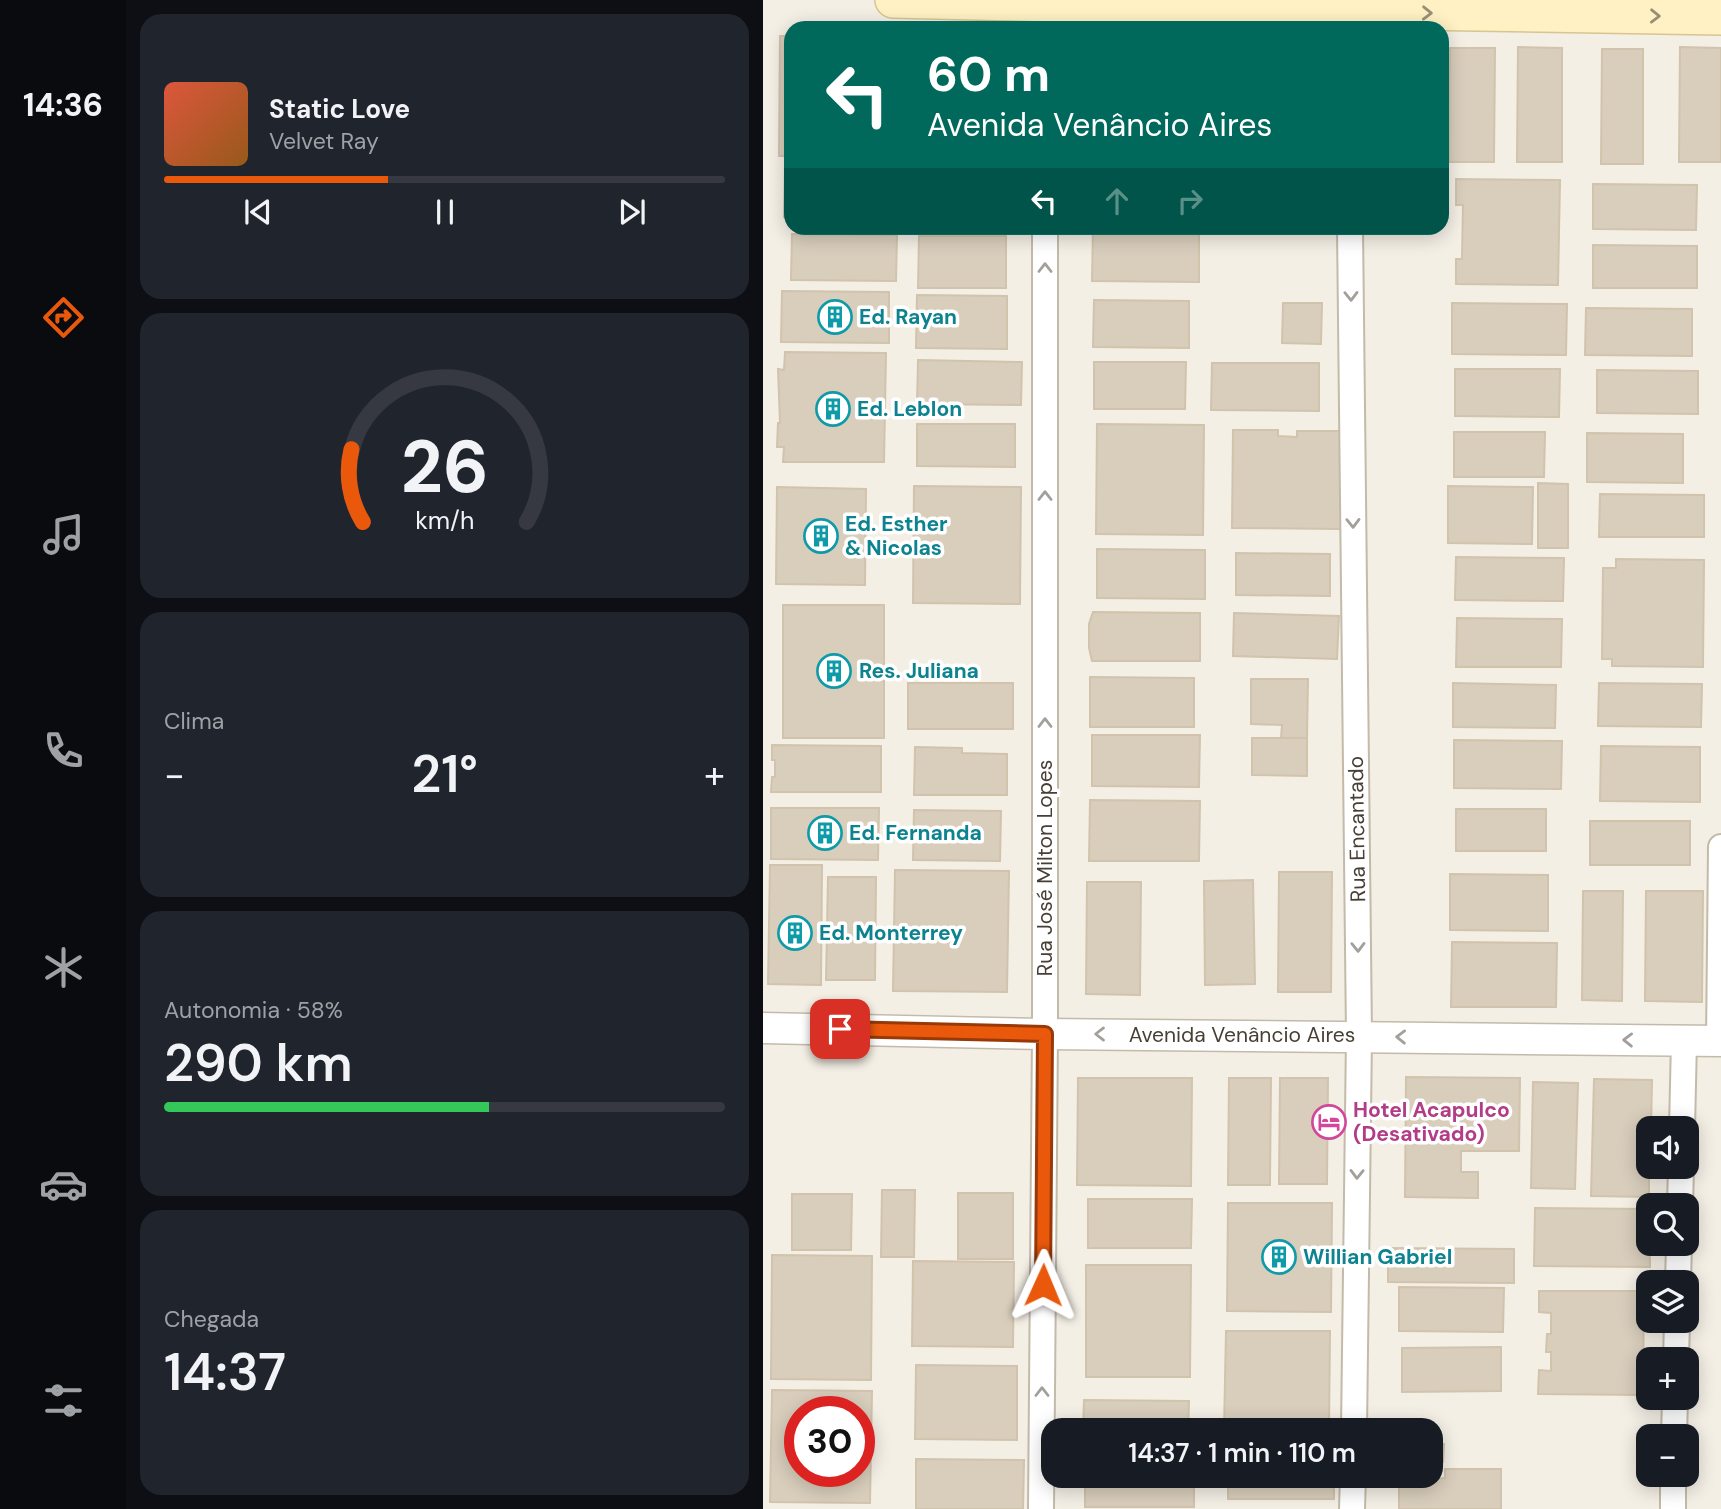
<!DOCTYPE html>
<html lang="pt">
<head>
<meta charset="utf-8">
<style>
	:root { --surface:#171b24; --page:#20242c; --text:#f1f3f6; --muted:#9ea1a6; --line:#363941; --accent:#ea580c }
	body { margin:0; font-family:"DM Sans",sans-serif; background:var(--page); color:var(--text); height:100vh; display:flex; flex-direction:column; font-size:26px; white-space:nowrap }
	* { box-sizing:border-box; margin:0 }
	p { font-size:23px; color:var(--muted) }
	.icon { flex:none; width:38px; height:38px; fill:none; stroke:currentColor; stroke-width:2; stroke-linecap:round; stroke-linejoin:round }
	.map { position:relative; flex:1; overflow:hidden }
	.details { display:flex; flex-direction:column; gap:14px; padding:14px; background:#0d0f14; width:637px }
	.details>* { flex:none }
	.guide { position:absolute; left:21px; top:21px; width:665px; height:214px; border-radius:21px; box-shadow:0 4px 18px #0003; background:#00695c; color:#fff; overflow:hidden }
	.controls { position:absolute; left:873px; top:1116px; display:grid; gap:14px }
	.controls a { display:grid; place-items:center; width:63px; height:63px; border-radius:14px; background:var(--surface); box-shadow:0 4px 18px #0003; font-size:35px }
	.speed { position:absolute; left:21px; top:1396px; display:flex; gap:14px; font-size:35px; font-weight:700; text-align:center }
	.speed>* { display:grid; place-content:center; width:91px; height:91px; border-radius:50%; background:var(--surface); box-shadow:0 4px 18px #0003; line-height:1 }
	.speed .limit { border:10px solid #d22; background:#fff; color:#111 }
	.pin { position:absolute; display:grid; place-items:center; width:60px; height:60px; color:#fff; margin:-30px; border-radius:14px; box-shadow:0 4px 10px #0006 }
	.me { position:absolute; width:77px; margin:-38px; rotate:1deg; stroke-linejoin:round; filter:drop-shadow(0 0 5px #0008) }
	.turn { display:flex; align-items:center; gap:24px; height:147px; padding:0 28px; font-size:32px }
	.turn .icon { width:91px; height:91px; stroke-width:2.5 }
	.turn b { display:block; font-size:49px; line-height:60px }
	.lanes { display:flex; align-items:center; height:66px; padding:0 28px; background:#0003; justify-content:center; gap:35px; direction:ltr }
	.lanes .off { opacity:.35 }
	.big { font-size:52px; font-weight:600; line-height:1.1 }
	.details .tile { flex:1; display:flex; flex-direction:column; justify-content:center; gap:10px; min-width:0; padding:0 24px; border-radius:21px; background:var(--page) }
	.details .dial { align-items:center; gap:0 }
	.dial svg { height:182px; overflow:visible; fill:none; stroke:var(--line); stroke-width:7; stroke-linecap:round; text-anchor:middle }
	.dial text { fill:var(--text); stroke:none }
	.song { display:flex; align-items:center; gap:21px }
	.cover { width:84px; height:84px; border-radius:10px; background:linear-gradient(135deg,hsl(10 70% 55%),hsl(30 70% 35%)) }
	.played { height:7px; border-radius:4px; background:linear-gradient(90deg,var(--accent) 40%,var(--line) 40%) }
	.keys { display:flex; justify-content:space-around; direction:ltr }
	.heat { display:flex; justify-content:space-between; align-items:center; font-size:38px; direction:ltr }
	.charge { height:10px; border-radius:5px; background:linear-gradient(90deg,#34c759 58%,var(--line) 0) }
	.trip { position:absolute; left:278px; top:1418px; width:402px; height:70px; border-radius:21px; background:var(--surface); box-shadow:0 4px 18px #0003; font-weight:600; line-height:70px; text-align:center }
	main { display:flex; flex:1; min-height:0 }
	.menu { display:flex; flex-direction:column; width:126px; justify-content:space-around; align-items:center; background:#090b0e; color:var(--muted) }
	.menu .icon { width:49px; height:49px }
	.menu .current { color:var(--accent) }
	.menu b { font-size:32px; color:var(--text) }
	.map>svg:first-child { display:block }
</style>
</head>
<body>
<main>
<nav class="menu">
<b>14:36</b>
<svg class="icon current" aria-label="directions" viewBox="0 0 24 24"><path d="M12 3l9 9-9 9-9-9zM9 14v-3h6M13 9l2 2-2 2"/></svg>
<svg class="icon" aria-label="music" viewBox="0 0 24 24"><path d="M9 18V5l10-2v13"/><circle cx="6" cy="18" r="3"/><circle cx="16" cy="16" r="3"/></svg>
<svg class="icon" aria-label="phone" viewBox="0 0 24 24"><path d="M5 4h4l2 5-3 2q2 4 5 5l2-3 5 2v4C11 20 4 13 5 4z"/></svg>
<svg class="icon" aria-label="climate" viewBox="0 0 24 24"><path d="M12 3v18M4 7l16 10M4 17L20 7"/></svg>
<svg class="icon" aria-label="car" viewBox="0 0 24 24"><path d="M5 17H2v-5l4-1 3-4h7l3 4 3 1v5h-3M9 17h6M6 11h13"/><circle cx="7" cy="17" r="2"/><circle cx="17" cy="17" r="2"/></svg>
<svg class="icon" aria-label="filters" viewBox="0 0 24 24"><path d="M4 7h16M4 17h16"/><circle cx="9" cy="7" r="2"/><circle cx="15" cy="17" r="2"/></svg>
</nav>
<section class="details">
<div class="tile">
<div class="song"><i class="cover"></i><div><b>Static Love</b><p>Velvet Ray</p></div></div>
<div class="played"></div>
<div class="keys"><svg class="icon" aria-label="previous" viewBox="0 0 24 24"><path d="M18 5L8 12l10 7zM5 5v14"/></svg><svg class="icon" aria-label="pause" viewBox="0 0 24 24"><path d="M8 5v14M16 5v14"/></svg><svg class="icon" aria-label="next" viewBox="0 0 24 24"><path d="M6 5l10 7-10 7zM19 5v14"/></svg></div>
</div>
<div class="tile dial"><svg viewBox="0 0 100 80">
<path d="M14 69A42 42 0 1 1 86 69"/>
<path d="M14 69A42 42 0 0 1 9 37" stroke="#ea580c"/>
<text x="50" y="56" font-size="32" font-weight="700">26</text>
<text x="50" y="72" font-size="11">km/h</text>
</svg></div>
<div class="tile"><p>Clima</p>
<div class="heat"><a>−</a><b class="big">21°</b><a>+</a></div>
</div>
<div class="tile"><p>Autonomia · 58%</p><b class="big">290 km</b><div class="charge"></div></div>
<div class="tile"><p>Chegada</p><b class="big">14:37</b></div>
</section>
<div class="map">
<svg width="958" height="1509" viewBox="0 0 958 1509">
	<rect width="100%" height="100%" fill="#f4efe5"/>
	<g fill="#d9cebc" stroke="#d1c3ac" stroke-width="2" fill-rule="evenodd">
		<path d="M17,36h11v120h-12z"/>
		<path d="M755,47l44,1v114h-45z"/>
		<path d="M917,47l41,1v114h-42z"/>
		<path d="M687,48h45l-1,114h-45z"/>
		<path d="M839,49h41v115h-42z"/>
		<path d="M22,167h6v50h-7z"/>
		<path d="M693,179l104,1 -2,105 -102,-1v-25h6l1,-54h-7z"/>
		<path d="M830,184l104,1 -1,45 -103,-1z"/>
		<path d="M330,229l106,1v52l-107,-1z"/>
		<path d="M29,234l105,1 -1,46 -105,-1z"/>
		<path d="M156,236h87v52h-88z"/>
		<path d="M830,245l104,1v42h-104z"/>
		<path d="M19,291l107,1v51l-108,-1z"/>
		<path d="M154,295l90,1v53l-91,-1z"/>
		<path d="M331,300l95,1v47l-96,-1z"/>
		<path d="M520,303h39l-1,41 -39,-1z"/>
		<path d="M689,303l115,1 -1,51 -114,-1z"/>
		<path d="M823,308l106,1v47l-107,-1z"/>
		<path d="M22,352l101,1 -2,109h-101l1,-15h-7l1,-24h2l-2,-54 6,1z"/>
		<path d="M155,360l104,2 -1,43 -104,-1z"/>
		<path d="M331,362h92l-1,47h-91z"/>
		<path d="M449,363h107v48l-108,-1z"/>
		<path d="M692,369h105l-1,48 -104,-1z"/>
		<path d="M834,370l101,1v43l-101,-1z"/>
		<path d="M154,424h98v43l-98,-1z"/>
		<path d="M334,424l107,1 -1,110 -107,-1z"/>
		<path d="M470,430h45v6l19,1v-6h45l-1,98 -109,-1z"/>
		<path d="M691,432h91l-1,45h-90z"/>
		<path d="M824,433l96,1v49l-96,-1z"/>
		<path d="M775,483l30,1v64h-30z"/>
		<path d="M151,486l107,1 -1,117 -107,-1z"/>
		<path d="M685,486l85,1 -1,57 -84,-1z"/>
		<path d="M14,487l89,2 -1,96 -89,-1z"/>
		<path d="M837,494l104,1v42h-105z"/>
		<path d="M334,549l108,1v49l-108,-1z"/>
		<path d="M473,553l94,1v42l-94,-1z"/>
		<path d="M693,557l108,1 -1,43 -108,-1z"/>
		<path d="M853,559l88,1 -1,107 -91,-1v-7h-10l1,-91h13z"/>
		<rect x="20" y="605" width="101" height="133"/>
		<path d="M330,612l107,1v48h-108l-3,-13v-24z"/>
		<path d="M471,613l105,3 -2,43 -104,-3z"/>
		<path d="M694,618l105,1 -1,48h-105z"/>
		<path d="M327,677l104,1v49h-104z"/>
		<path d="M488,679h57l-1,59h-26l1,-13 -31,-1z"/>
		<rect x="145" y="683" width="105" height="46"/>
		<path d="M690,683l103,2 -1,43 -102,-1z"/>
		<path d="M836,683l103,1 -1,43 -103,-1z"/>
		<path d="M329,735h108l-1,52 -107,-1z"/>
		<path d="M489,738h55v38l-55,-1z"/>
		<path d="M691,740l108,1 -1,48 -107,-1z"/>
		<path d="M9,745l109,1v46h-110l1,-15h3v-17h-3z"/>
		<path d="M838,746l99,1v55l-100,-1z"/>
		<path d="M152,747l47,1v5l45,1v41h-93z"/>
		<path d="M327,800l110,1 -1,60h-110z"/>
		<path d="M8,808h108l-1,52 -107,-1z"/>
		<rect x="693" y="809" width="90" height="42"/>
		<path d="M151,810l87,1 -1,50 -87,-1z"/>
		<rect x="827" y="821" width="100" height="44"/>
		<path d="M7,865h52l-1,120 -53,-1z"/>
		<path d="M132,870l114,1 -2,121 -114,-1z"/>
		<path d="M516,872h53l-1,120h-53z"/>
		<path d="M687,874l98,1v56l-98,-1z"/>
		<path d="M65,877h48l-1,103h-49z"/>
		<path d="M490,880l2,104 -50,1 -1,-104z"/>
		<path d="M324,882h54l-1,113 -54,-1z"/>
		<path d="M820,891h40l-1,110 -40,-1z"/>
		<path d="M883,891h57l-1,111 -57,-1z"/>
		<path d="M689,942l105,1 -1,64h-105z"/>
		<path d="M643,1077l114,1 -1,73h-58v21h17v26l-73,-1z"/>
		<path d="M315,1078h114l-1,108 -114,-1z"/>
		<path d="M466,1078h42l-1,107h-42z"/>
		<path d="M517,1078h48l-1,106h-48z"/>
		<path d="M831,1079l58,1 -1,49h-2v68l-58,-1z"/>
		<path d="M770,1082l45,1 -3,106 -44,-1z"/>
		<path d="M119,1190h33l-1,67h-33z"/>
		<rect x="195" y="1193" width="55" height="66"/>
		<path d="M29,1194h60l-1,56h-59z"/>
		<path d="M325,1199h104l-1,49h-103z"/>
		<path d="M465,1203h104l-1,109 -104,-1z"/>
		<path d="M772,1208l114,1 1,58 -116,-1z"/>
		<path d="M625,1248l126,1v34l-126,-1z"/>
		<path d="M9,1255l100,1 -1,124 -100,-1z"/>
		<path d="M150,1261l101,1 -1,85 -101,-1z"/>
		<path d="M323,1265h105l-1,112h-104z"/>
		<path d="M636,1287l105,1 -1,44 -104,-1z"/>
		<path d="M776,1291h105l-1,104 -105,-1 1,-24 12,1v-19h-5l1,-18h4v-21l-12,-1z"/>
		<path d="M463,1331h104l-1,99h-105z"/>
		<path d="M738,1347v44l-99,1v-44z"/>
		<path d="M153,1365l101,1v74l-102,-1z"/>
		<path d="M9,1390l100,1 -2,112 -100,-1zM37,1412h59v60h-59z"/>
		<path d="M321,1400l105,1 -1,29h-105z"/>
		<path d="M668,1444h13l-1,18h-12z"/>
		<path d="M153,1459l108,1 -1,49h-107z"/>
		<path d="M682,1469h56v40h-102v-30l46,-1z"/>
		<rect x="322" y="1475" width="109" height="32"/>
		<rect x="465" y="1475" width="106" height="24"/>
	</g>
	<g fill="none" stroke-linecap="round" stroke-linejoin="round">
		<g stroke="#c3baaa" stroke-width="28">
			<g id="minor">
				<path d="M587,228l9,808 -5,394"/>
				<path d="M956,1041l2,-194"/>
				<path d="M919,1129l2,-89"/>
				<path d="M917,1206l1,-39"/>
				<path d="M915,1283l1,-39"/>
				<path d="M913,1360l1,-39"/>
				<path d="M911,1437l1,-39"/>
				<path d="M278,1509l4,-475v-806"/>
				<path d="M589,1509l1,-34"/>
				<path d="M910,1509v-34"/>
			</g>
		</g>
		<g stroke="#c3baaa" stroke-width="33">
			<path id="tertiary" d="M0,1028l282,6 676,7"/>
		</g>
		<g stroke="#d7c591" stroke-width="38">
			<path id="secondary" d="M130,0l455,11 373,6"/>
		</g>
		<use href="#minor" stroke="#fff" stroke-width="24"/>
		<use href="#tertiary" stroke="#fff" stroke-width="30"/>
		<use href="#secondary" stroke="#fff1c3" stroke-width="35"/>
	</g>
	<defs><path id="oneway-chevron" d="M-2-3.5L2.5 0L-2 3.5" fill="none" stroke-width="1.6" stroke-linecap="round" stroke-linejoin="round" transform="scale(1.75)"/></defs>
	<g stroke="#9a8f74">
		<use href="#oneway-chevron" transform="translate(664 13) rotate(1)"/>
		<use href="#oneway-chevron" transform="translate(892 16) rotate(1)"/>
	</g>
	<g stroke="#a39f9a">
		<use href="#oneway-chevron" transform="translate(282 268) rotate(-90)"/>
		<use href="#oneway-chevron" transform="translate(588 296) rotate(89)"/>
		<use href="#oneway-chevron" transform="translate(282 496) rotate(-90)"/>
		<use href="#oneway-chevron" transform="translate(590 523) rotate(89)"/>
		<use href="#oneway-chevron" transform="translate(282 723) rotate(-90)"/>
		<use href="#oneway-chevron" transform="translate(595 947) rotate(89)"/>
		<use href="#oneway-chevron" transform="translate(337 1034) rotate(-180)"/>
		<use href="#oneway-chevron" transform="translate(638 1037) rotate(-179)"/>
		<use href="#oneway-chevron" transform="translate(865 1040) rotate(-179)"/>
		<use href="#oneway-chevron" transform="translate(594 1174) rotate(91)"/>
		<use href="#oneway-chevron" transform="translate(279 1392) rotate(-90)"/>
	</g>
	<g fill="none" stroke-linecap="round" stroke-linejoin="round">
		<g stroke="#983908" stroke-width="18">
			<path id="route" d="M77,1029l205,5 -2,251"/>
		</g>
		<use href="#route" stroke="#ea580c" stroke-width="12"/>
	</g>
	<defs>
		<g id="building-ring" transform="scale(1.75)"><circle r="9.5" fill="#fff" stroke="#0f9aa8" stroke-width="1.5"/><path d="M-4-6H4V6H1V3H-1V6H-4ZM-2.5-4.3h1.7v1.8h-1.7ZM.8-4.3h1.7v1.8H.8ZM-2.5-1h1.7V.8h-1.7ZM.8-1h1.7V.8H.8Z" fill="#0f9aa8"/></g>
		<g id="hotel-ring" transform="scale(1.75)"><circle r="9.5" fill="#fff" stroke="#d1479c" stroke-width="1.5"/><path d="M-6-4.5h1.5V1H6V5H4.5V3h-9V5H-6ZM-4 0a1.8 1.8 0 1 1 3.6 0ZM.5 0V-2.5h3Q6-2.5 6 0Z" fill="#d1479c"/></g>
	</defs>
	<g fill-rule="evenodd">
		<use href="#building-ring" x="72" y="317"/>
		<use href="#building-ring" x="70" y="409"/>
		<use href="#building-ring" x="58" y="536"/>
		<use href="#building-ring" x="71" y="671"/>
		<use href="#building-ring" x="62" y="833"/>
		<use href="#building-ring" x="32" y="933"/>
		<use href="#hotel-ring" x="566" y="1122"/>
		<use href="#building-ring" x="516" y="1257"/>
	</g>
	<g text-anchor="middle" dominant-baseline="central" stroke-width="7" stroke-linejoin="round" paint-order="stroke">
		<g font-size="21" font-weight="bold" fill="#0d838f" stroke="#fff" text-anchor="start">
			<text x="96" y="317">Ed. Rayan</text>
			<text x="94" y="409">Ed. Leblon</text>
			<text x="82" y="524">Ed. Esther<tspan x="82" dy="24">&amp; Nicolas</tspan></text>
			<text x="96" y="671">Res. Juliana</text>
			<text x="86" y="833">Ed. Fernanda</text>
			<text x="56" y="933">Ed. Monterrey</text>
			<text x="540" y="1257">Willian Gabriel</text>
		</g>
		<g font-size="21" fill="#473f34" stroke="#fff">
			<text transform="translate(594 829) rotate(-91)">Rua Encantado</text>
			<text transform="translate(282 868) rotate(-90)">Rua José Milton Lopes</text>
			<text x="479" y="1035">Avenida Venâncio Aires</text>
		</g>
		<g font-size="21" font-weight="bold" fill="#b23c85" stroke="#fff" text-anchor="start">
			<text x="590" y="1110">Hotel Acapulco<tspan x="590" dy="24">(Desativado)</tspan></text>
		</g>
	</g>
</svg>
<div class="controls">
<a><svg class="icon" aria-label="sound" viewBox="0 0 24 24"><path d="M4 9h4l5-4v14l-5-4H4zM17 9q2 3 0 6"/></svg></a>
<a><svg class="icon" aria-label="search" viewBox="0 0 24 24"><circle cx="10" cy="10" r="6"/><path d="M15 15l6 6"/></svg></a>
<a><svg class="icon" aria-label="layers" viewBox="0 0 24 24"><path d="M12 4l9 5-9 5-9-5zM3 14l9 5 9-5"/></svg></a>
<a>+</a>
<a>−</a>
</div>
<div class="speed"><div class="limit">30</div></div>
<div class="pin" style="left:77px;top:1029px;background:#d93025"><svg class="icon" aria-label="arrive" viewBox="0 0 24 24"><path d="M6 21V4h12l-3 4 3 4H6"/></svg></div>
<svg class="me" style="left:280px;top:1285px" viewBox="-20 -20 40 40"><path d="M0-17L14 15 0 8-14 15z" fill="#ea580c" stroke="#fff" stroke-width="4"/></svg>
<div class="trip">14:37 · 1 min · 110 m</div>
<div class="guide">
<div class="turn"><svg class="icon" aria-label="left" viewBox="0 0 24 24"><path d="M17 20v-9H6M10 6l-5 5 5 5"/></svg><div><b>60 m</b>Avenida Venâncio Aires</div></div>
<div class="lanes"><svg class="icon" aria-label="left" viewBox="0 0 24 24"><path d="M17 20v-9H6M10 6l-5 5 5 5"/></svg><svg class="icon off" aria-label="ahead" viewBox="0 0 24 24"><path d="M12 20V5M6 11l6-6 6 6"/></svg><svg class="icon off" aria-label="right" viewBox="0 0 24 24"><path d="M7 20v-9h11M14 6l5 5-5 5"/></svg></div>
</div>
</div>
</main>
</body>
</html>
